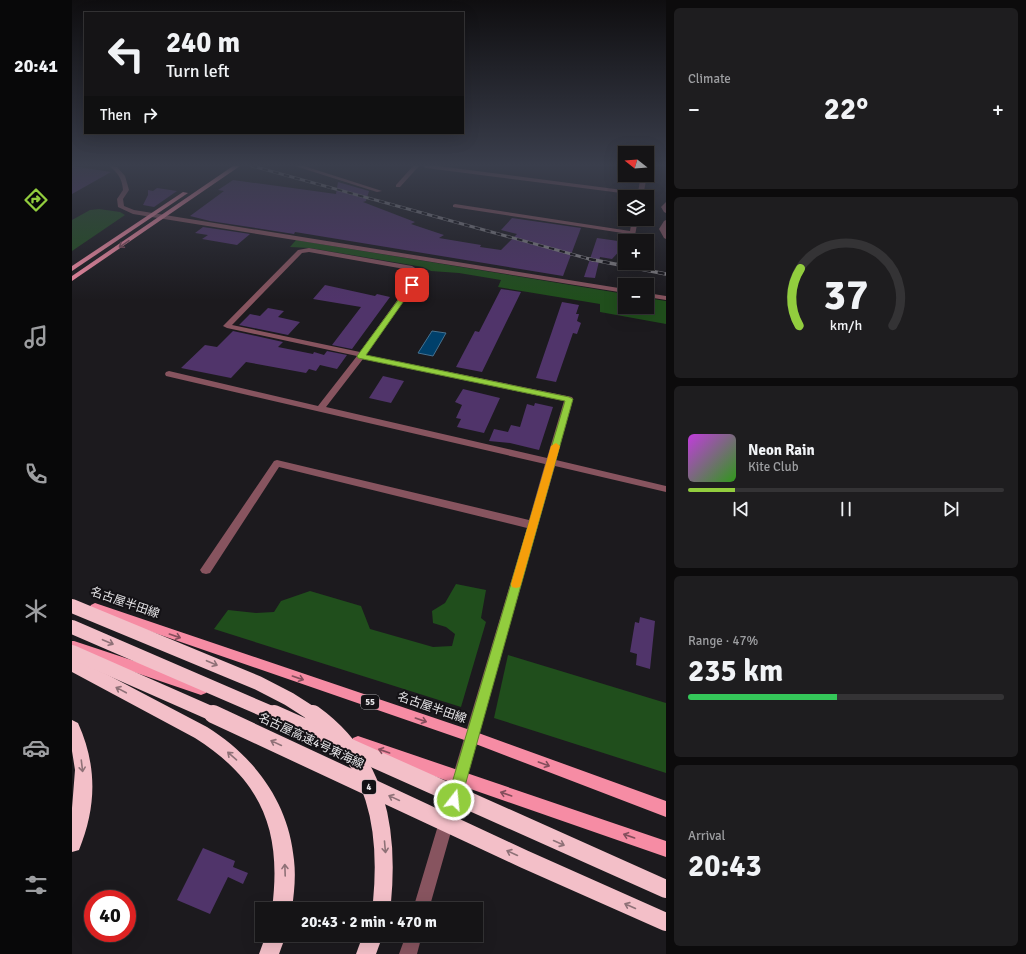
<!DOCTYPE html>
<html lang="en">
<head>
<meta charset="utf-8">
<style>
	:root { --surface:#151416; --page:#1e1d1f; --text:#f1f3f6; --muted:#9d9ea1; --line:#343335; --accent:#92cd3e }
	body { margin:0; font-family:Signika,"Noto Sans JP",sans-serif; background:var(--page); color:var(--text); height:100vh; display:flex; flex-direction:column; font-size:15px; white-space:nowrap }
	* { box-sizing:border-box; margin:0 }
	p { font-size:13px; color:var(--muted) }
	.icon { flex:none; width:22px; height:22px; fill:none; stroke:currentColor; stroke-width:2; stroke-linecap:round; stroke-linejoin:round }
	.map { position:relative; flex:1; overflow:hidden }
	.details { display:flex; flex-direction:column; gap:8px; padding:8px; background:#0c0b0c; width:360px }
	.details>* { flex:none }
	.guide { position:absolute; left:12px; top:12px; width:380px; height:122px; border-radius:0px; box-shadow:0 4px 16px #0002,0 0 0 1px var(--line); background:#151416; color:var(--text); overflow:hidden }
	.needle { width:26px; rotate:287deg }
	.buttons { position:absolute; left:546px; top:146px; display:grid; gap:8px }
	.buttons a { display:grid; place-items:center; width:36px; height:36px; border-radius:0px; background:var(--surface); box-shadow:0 4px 16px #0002,0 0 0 1px var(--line); font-size:20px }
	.speed { position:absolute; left:12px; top:890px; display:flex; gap:8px; font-size:20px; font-weight:700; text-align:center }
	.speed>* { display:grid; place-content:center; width:52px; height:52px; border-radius:50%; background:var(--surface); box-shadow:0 4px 16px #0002,0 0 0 1px var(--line); line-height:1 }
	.speed .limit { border:6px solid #d22; background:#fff; color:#111 }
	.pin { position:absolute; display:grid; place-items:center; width:34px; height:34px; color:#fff; margin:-17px; border-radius:8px; box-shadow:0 2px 6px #0006 }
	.me { position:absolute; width:44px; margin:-22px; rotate:16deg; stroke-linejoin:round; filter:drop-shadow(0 0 3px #0008) }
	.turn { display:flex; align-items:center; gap:14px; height:84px; padding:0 16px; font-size:18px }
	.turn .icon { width:52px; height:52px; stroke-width:2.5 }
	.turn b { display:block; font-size:28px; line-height:34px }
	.then { display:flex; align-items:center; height:38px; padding:0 16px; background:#0003; gap:8px; font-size:15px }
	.big { font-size:30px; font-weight:700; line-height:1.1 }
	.details .card { flex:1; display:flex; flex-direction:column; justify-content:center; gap:6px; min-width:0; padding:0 14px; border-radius:6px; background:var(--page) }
	.details .dial { align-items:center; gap:0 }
	.dial svg { height:104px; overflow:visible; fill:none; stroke:var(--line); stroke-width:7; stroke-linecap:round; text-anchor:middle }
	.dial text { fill:var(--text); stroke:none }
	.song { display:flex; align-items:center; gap:12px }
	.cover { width:48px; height:48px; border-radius:6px; background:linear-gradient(135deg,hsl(290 70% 55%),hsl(110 70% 35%)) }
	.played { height:4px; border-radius:2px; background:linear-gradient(90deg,var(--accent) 15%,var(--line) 15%) }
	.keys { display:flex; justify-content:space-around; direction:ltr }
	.heat { display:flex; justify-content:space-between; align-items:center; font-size:22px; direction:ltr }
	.charge { height:6px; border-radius:3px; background:linear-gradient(90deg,#34c759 47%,var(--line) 0) }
	.trip { position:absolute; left:183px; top:902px; width:228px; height:40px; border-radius:0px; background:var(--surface); box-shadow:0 4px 16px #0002,0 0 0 1px var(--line); font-weight:700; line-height:40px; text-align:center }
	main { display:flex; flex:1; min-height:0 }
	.tab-bar { display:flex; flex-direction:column; width:72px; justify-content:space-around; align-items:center; background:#080809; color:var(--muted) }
	.tab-bar .icon { width:28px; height:28px }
	.tab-bar .selected { color:var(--accent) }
	.tab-bar b { font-size:18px; color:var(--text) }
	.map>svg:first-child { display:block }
</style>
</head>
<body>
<main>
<nav class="tab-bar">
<b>20:41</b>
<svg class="icon selected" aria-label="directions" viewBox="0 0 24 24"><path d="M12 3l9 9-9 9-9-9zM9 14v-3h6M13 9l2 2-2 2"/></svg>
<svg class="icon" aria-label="music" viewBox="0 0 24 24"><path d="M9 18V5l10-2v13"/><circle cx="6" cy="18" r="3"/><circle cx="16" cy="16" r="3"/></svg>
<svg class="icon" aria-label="phone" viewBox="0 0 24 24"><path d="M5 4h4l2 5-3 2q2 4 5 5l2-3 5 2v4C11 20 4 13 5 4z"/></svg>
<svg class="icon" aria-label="climate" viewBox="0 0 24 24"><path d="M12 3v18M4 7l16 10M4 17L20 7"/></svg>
<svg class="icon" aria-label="car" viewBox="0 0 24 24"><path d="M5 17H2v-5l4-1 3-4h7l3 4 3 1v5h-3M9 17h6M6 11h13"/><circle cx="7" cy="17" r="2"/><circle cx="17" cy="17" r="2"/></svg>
<svg class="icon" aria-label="filters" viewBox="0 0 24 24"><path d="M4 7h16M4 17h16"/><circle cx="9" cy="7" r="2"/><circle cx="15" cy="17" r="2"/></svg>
</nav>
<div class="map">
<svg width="594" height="954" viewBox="0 0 594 954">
	<rect width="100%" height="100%" fill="#1c1a1e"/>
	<g fill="#204e1c">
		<path d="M27,209l21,3 5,3 -53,36v-31l18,-10z"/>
		<path d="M224,240l329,54v13h22v-9l19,3v23l-66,-12v-8l-102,-17 3,-7 -42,-7 -28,-2 -8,-4 -113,-19 -20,-1z"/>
		<path d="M384,584l30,6 -5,28 5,4 -25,85 -247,-78 14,-19 28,3 18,-1 7,-11 29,-10 51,15 9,23 63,18 19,-1 3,-12 -9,-7 -13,-4 -1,-12 13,-8z"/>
		<path d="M436,655l158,48v70l-172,-55z"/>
	</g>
	<path fill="#00406b" stroke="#457190" d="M360,331l14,2 -13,23 -15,-3z"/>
	<g fill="#50346a">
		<path d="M0,166l39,6 -39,22z"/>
		<path d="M161,180l103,14 2,-12 31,9 -3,10 -3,1 52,20 -4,2 33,11 -5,3 42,7 -1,2 21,3 16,-16 -16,-4 11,-12 69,10 -18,48 -268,-44 -1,2 -84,-13 -20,-5 34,-25 -6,-1z"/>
		<path d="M85,188l20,3 -23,16 -11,-2 5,-10v-5l5,1z"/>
		<path d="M131,227l47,7 -13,11 -35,-6 6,-4 -13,-2z"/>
		<path d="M525,238l28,4v3l-13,14 -12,-2 -5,21 -11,-1z"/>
		<path d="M253,285l50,11 2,-2 13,3 -38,52 -20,-4 29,-38 -48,-8z"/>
		<path d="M429,289l20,3 -39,80 -26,-5 19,-36 4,1z"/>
		<path d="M490,302l17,3 -3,9h3l-2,7 4,2 -4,11 -4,-1 -17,49 -20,-4z"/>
		<path d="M196,308l16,3 -6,6 22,5 -12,13 -49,-10 11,-11 10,2z"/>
		<path d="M161,331l50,11 -5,5 35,7 1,-2 10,3 3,-4 20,4 -10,14 -17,-4 -4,6 -7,-2 -3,4 -60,-11 -15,16 -50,-10 24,-23 12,2z"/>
		<path d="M311,376l21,5 -13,22 -22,-5z"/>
		<path d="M391,389l37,9 -16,35 -27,-6 4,-8 -5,-1 6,-13 -7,-3z"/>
		<path d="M463,403l18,4 -14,43 -29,-7 -21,-2 5,-12 14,3 3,-7 9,2 7,-23 7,2z"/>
		<path d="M568,617l15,4 -5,48 -14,-4 1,-11 -7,-2 5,-30 4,1z"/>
		<path d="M131,848l32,13 -2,6 15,6 -5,11 -15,-7 -18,37 -33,-14z"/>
	</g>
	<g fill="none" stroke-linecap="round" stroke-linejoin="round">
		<g fill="#87545f" fill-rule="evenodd">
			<path d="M37,166l8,1 8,9 4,14 -6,9 1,7 10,4 491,79v4l-492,-79 -15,-7 -1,-8 6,-9c-1,-12 -5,-17 -14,-24z"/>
			<path d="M223,166h9l78,25 -5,1z"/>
			<path d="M341,166h6l-19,21h-4v-2z"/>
			<path d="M351,166h15l200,26 3,-17h6l-4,22h-6v-2l-211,-27z"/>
			<path d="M594,202v11l-2,-1 -3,-5z"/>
			<path d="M383,204l175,27 2,-12h6l-4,22h-6l1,-7 -176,-27v-2z"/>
			<path d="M594,220v19l-2,-1 -5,-9 5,-8z"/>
			<path d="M237,248l103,18 11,7 -57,82 206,42 1,2 -17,61 110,26v6l-111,-26 -126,443h-16l114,-381 -248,-61 -69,106 -4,1 -4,-1 -2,-3 74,-109 3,-1 252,60 16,-56 -379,-88 -1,-2 1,-2 3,-1 149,35 39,-50 -130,-28 -4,-2 75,-76zM237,252l101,18 6,4 -56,78 -128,-27 70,-72zM291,359l201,42 -17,57 -221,-51z"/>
			<path d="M575,293l19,3v4l-19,-3z"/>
			<path d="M334,935h16l-5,19h-18z"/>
		</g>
		<g fill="#f68ca4" fill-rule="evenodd">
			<path d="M161,166h7l-168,115v-5z"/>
			<path d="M111,192l5,1 -116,78v-5z"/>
			<path d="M23,603l378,128 193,70v16l-193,-74 -382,-132 -2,-3 2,-3z"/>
			<path d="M0,641h2l127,42 5,2 2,4 -2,4 -5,2 -129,-44z"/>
			<path d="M286,736l308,105v16l-313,-109 -2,-5 2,-5z"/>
		</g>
		<g fill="#f3bfc8" fill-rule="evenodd">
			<path d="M0,658l36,17 99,52c48,30 82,76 87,133 2,17 0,33 -2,49h-20c10,-77 -9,-128 -77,-171l-123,-66z"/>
			<path d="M0,720l6,3c19,42 19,83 1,127l-7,2v-44l3,-38 -3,-19z"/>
			<path d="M194,935h20l-7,19h-20z"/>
			<path d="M291,935h20l-7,19h-20z"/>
		</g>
		<g stroke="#817f83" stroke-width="3">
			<path id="rail-far1" d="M180,166l341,94"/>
		</g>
		<g stroke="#817f83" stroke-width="3.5">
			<path id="rail" d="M517,259l77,15"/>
		</g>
		<use href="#rail-far1" stroke="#131115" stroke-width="2" stroke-dasharray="5.5" stroke-linecap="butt"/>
		<use href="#rail" stroke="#131115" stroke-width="2.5" stroke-dasharray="7" stroke-linecap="butt"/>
		<g stroke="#f3bfc8" stroke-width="14">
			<path d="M0,606l186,77 31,16 25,16"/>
			<path d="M0,627l204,88"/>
			<path d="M0,652l143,63"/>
		</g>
		<g stroke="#f3bfc8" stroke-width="18">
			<path d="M141,714l311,145 142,63"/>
			<path d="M202,714l392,175"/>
			<path d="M241,714c64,46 76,115 69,188"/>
		</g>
	</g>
	<defs><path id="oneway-shaft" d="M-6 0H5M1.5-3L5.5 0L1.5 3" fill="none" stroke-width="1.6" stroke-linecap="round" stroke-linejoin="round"/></defs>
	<g stroke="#844e5c">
		<use href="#oneway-shaft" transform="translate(52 244) rotate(146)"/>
		<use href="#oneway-shaft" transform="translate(103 636) rotate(19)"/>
		<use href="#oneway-shaft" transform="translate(226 678) rotate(19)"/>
		<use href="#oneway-shaft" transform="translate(349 720) rotate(19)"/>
		<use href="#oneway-shaft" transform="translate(312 751) rotate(-161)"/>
		<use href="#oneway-shaft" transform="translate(472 764) rotate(20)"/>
		<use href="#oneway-shaft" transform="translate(434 794) rotate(-161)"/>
		<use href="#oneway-shaft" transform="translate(557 836) rotate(-161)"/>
	</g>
	<g stroke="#8e7177">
		<use href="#oneway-shaft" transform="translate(36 642) rotate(23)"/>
		<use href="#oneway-shaft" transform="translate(140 663) rotate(23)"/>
		<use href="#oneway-shaft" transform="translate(49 690) rotate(-152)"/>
		<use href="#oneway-shaft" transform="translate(204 743) rotate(-155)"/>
		<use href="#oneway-shaft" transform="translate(160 756) rotate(-139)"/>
		<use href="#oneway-shaft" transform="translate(10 766) rotate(83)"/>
		<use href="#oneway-shaft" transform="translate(322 798) rotate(-155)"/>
		<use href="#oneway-shaft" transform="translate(487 843) rotate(24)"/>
		<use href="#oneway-shaft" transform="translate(313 847) rotate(85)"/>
		<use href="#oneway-shaft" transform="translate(440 853) rotate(-155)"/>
		<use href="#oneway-shaft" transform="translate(213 870) rotate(-92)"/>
		<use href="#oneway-shaft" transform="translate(558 906) rotate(-156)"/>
	</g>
	<linearGradient id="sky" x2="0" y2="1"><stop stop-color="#0f0e10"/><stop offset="0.55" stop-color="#3a3e4c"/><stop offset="1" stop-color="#3a3e4c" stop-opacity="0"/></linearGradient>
	<rect width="594" height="300" fill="url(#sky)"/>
	<path fill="#92cd3e" stroke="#5f8528" d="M338,284l5,1 -49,70 203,42 4,2 -112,401 -2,5 -5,2 -5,-2 -2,-5 118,-399 -207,-43 -1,-2z"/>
	<path fill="#f59e0b" d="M484,443l4,3 -39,138 -1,3 -4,1 -4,-1 -1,-3 40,-138z"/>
	<g text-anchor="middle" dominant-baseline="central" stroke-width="4" stroke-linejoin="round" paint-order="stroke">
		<g fill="#131115" stroke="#a6a5a8" stroke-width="1">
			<rect x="289" y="695" width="18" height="14" rx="3"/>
			<rect x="290" y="780" width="14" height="14" rx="3"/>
		</g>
		<g font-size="9" font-weight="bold" fill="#e5e4e7">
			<text x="298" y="702">55</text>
			<text x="297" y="787">4</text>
		</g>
		<g font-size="12" fill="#e5e4e7" stroke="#131115">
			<text transform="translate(53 603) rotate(19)">名古屋半田線</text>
			<text transform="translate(360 708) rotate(19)">名古屋半田線</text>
			<text transform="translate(239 741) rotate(25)">名古屋高速4号東海線</text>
		</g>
	</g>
</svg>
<div class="buttons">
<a><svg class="needle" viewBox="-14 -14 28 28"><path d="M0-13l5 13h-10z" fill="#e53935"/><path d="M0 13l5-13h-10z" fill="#9d9ea1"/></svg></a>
<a><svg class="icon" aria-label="layers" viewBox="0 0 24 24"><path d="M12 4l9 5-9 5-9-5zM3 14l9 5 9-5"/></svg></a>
<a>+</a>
<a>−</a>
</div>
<div class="speed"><div class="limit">40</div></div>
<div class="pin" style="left:340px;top:285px;background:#d93025"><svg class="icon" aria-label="arrive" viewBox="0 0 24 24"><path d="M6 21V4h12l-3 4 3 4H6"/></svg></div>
<svg class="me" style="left:382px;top:800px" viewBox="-20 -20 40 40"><circle r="17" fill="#92cd3e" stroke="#fff" stroke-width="3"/><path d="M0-11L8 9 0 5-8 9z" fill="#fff"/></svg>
<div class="trip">20:43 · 2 min · 470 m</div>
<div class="guide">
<div class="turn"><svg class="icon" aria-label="left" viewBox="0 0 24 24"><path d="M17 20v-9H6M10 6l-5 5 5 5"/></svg><div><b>240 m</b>Turn left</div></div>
<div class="then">Then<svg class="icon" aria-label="right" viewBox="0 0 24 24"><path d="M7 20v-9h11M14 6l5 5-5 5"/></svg></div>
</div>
</div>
<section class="details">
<div class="card"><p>Climate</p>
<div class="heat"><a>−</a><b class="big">22°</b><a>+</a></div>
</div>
<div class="card dial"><svg viewBox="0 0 100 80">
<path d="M14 69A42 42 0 1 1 86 69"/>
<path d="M14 69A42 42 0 0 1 15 25" stroke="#92cd3e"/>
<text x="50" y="56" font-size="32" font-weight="700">37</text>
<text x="50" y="72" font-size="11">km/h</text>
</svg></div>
<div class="card">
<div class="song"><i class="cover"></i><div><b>Neon Rain</b><p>Kite Club</p></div></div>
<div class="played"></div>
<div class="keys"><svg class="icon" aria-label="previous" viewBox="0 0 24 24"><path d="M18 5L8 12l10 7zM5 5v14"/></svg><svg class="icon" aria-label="pause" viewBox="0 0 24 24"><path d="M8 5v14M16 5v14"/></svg><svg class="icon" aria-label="next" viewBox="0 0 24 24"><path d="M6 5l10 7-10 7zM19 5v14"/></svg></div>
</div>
<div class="card"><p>Range · 47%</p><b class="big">235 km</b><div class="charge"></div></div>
<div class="card"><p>Arrival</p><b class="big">20:43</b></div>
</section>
</main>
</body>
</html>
